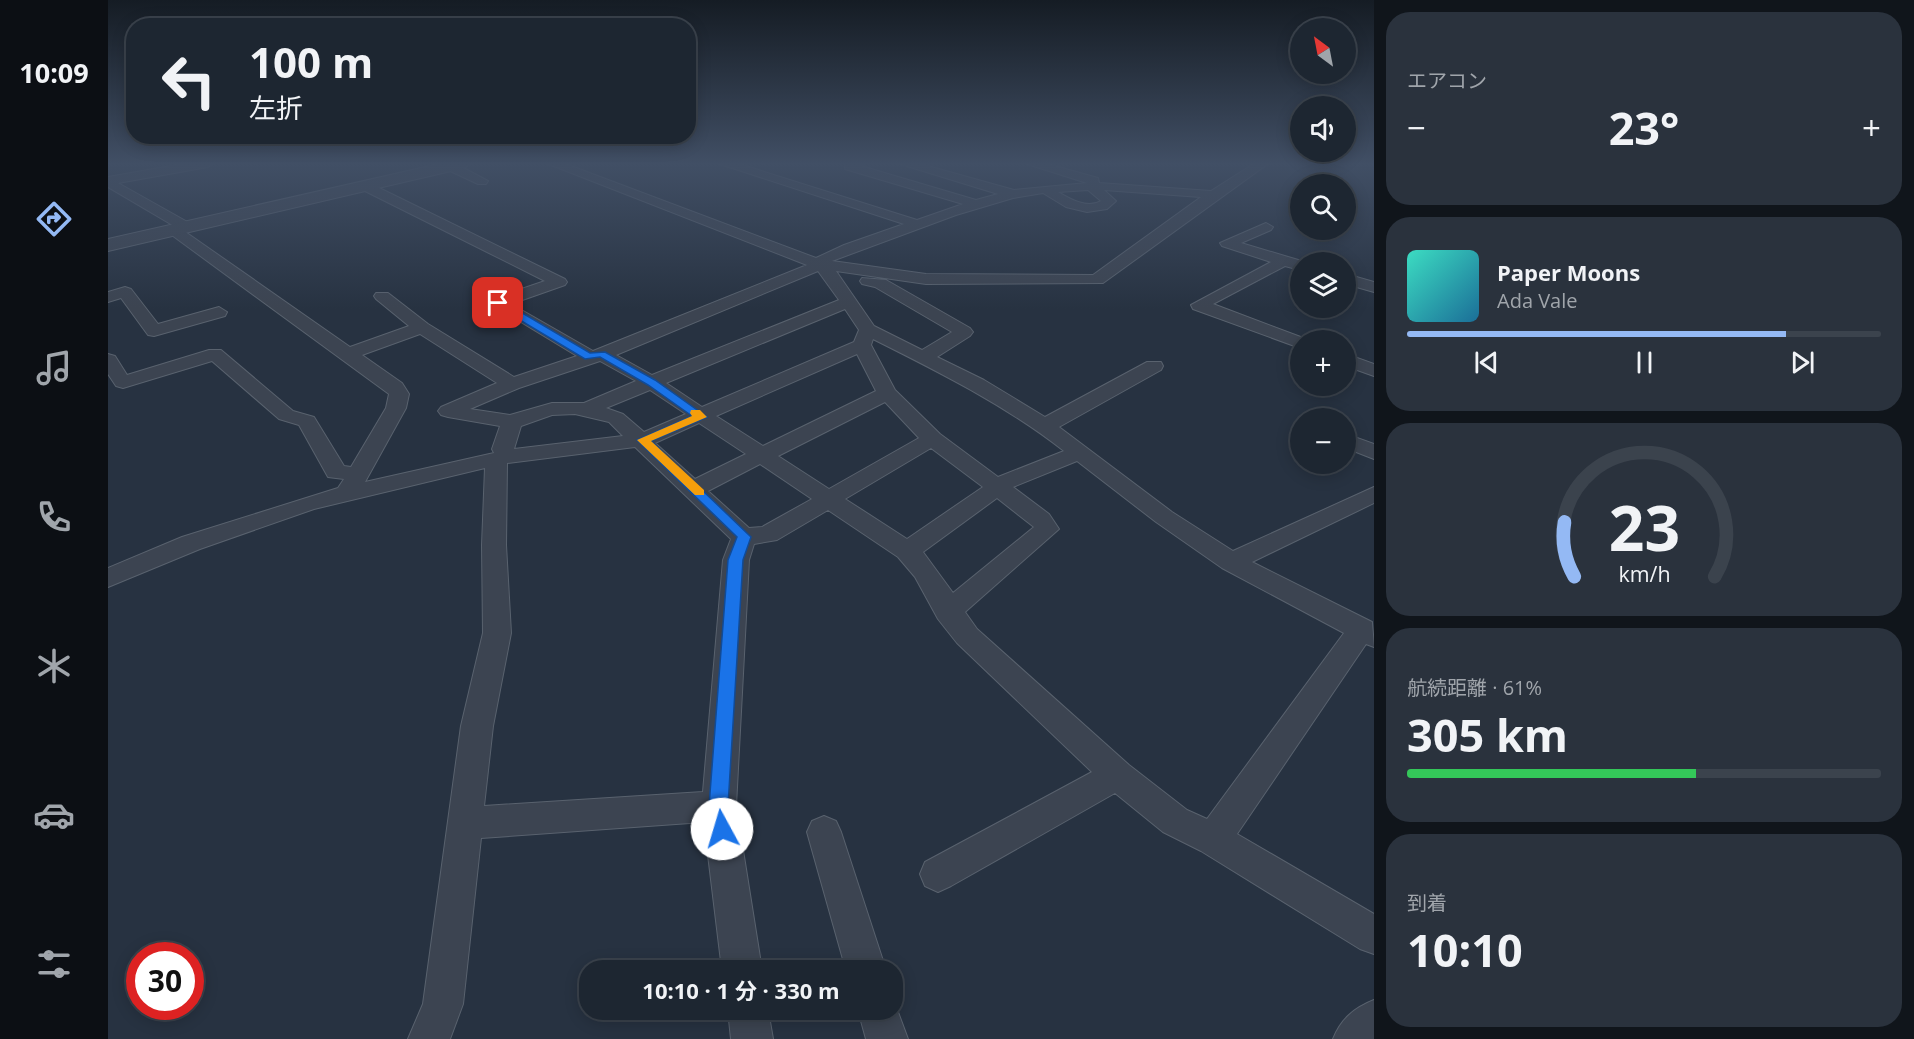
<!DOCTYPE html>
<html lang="ja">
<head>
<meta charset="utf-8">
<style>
	:root { --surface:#1d2631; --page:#2a323d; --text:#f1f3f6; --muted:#a0a5ab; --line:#3b434d; --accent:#94b9f4 }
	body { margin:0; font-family:"Open Sans","Noto Sans JP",sans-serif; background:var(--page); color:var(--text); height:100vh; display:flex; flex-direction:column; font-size:22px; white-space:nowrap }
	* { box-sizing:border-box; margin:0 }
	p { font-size:20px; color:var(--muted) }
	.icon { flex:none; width:33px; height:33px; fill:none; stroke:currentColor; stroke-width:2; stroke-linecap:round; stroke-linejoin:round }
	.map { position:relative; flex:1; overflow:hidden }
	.panel { display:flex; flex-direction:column; gap:12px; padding:12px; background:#10151b; width:540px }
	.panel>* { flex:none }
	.hud { position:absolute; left:18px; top:18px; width:570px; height:126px; border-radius:24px; box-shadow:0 3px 15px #0003,0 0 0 2px var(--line); background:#1d2631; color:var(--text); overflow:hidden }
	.needle { width:39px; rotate:328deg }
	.buttons { position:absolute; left:1182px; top:18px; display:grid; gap:12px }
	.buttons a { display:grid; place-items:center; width:66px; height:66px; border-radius:50%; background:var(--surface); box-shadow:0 3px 15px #0003,0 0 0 2px var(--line); font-size:30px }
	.speed { position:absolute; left:18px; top:942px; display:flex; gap:12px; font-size:30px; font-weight:700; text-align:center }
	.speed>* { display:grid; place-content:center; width:78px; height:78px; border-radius:50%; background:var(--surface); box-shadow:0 3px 15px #0003,0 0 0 2px var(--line); line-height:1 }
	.speed .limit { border:9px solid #d22; background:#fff; color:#111 }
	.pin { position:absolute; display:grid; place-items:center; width:51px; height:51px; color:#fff; margin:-26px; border-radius:12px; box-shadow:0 3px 9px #0006 }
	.me { position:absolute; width:66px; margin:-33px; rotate:354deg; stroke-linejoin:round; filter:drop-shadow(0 0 4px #0008) }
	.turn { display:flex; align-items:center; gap:21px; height:126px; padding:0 24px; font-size:27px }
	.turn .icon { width:78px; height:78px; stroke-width:2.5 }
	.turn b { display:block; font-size:42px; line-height:51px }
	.big { font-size:45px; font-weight:700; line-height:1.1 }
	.panel .card { flex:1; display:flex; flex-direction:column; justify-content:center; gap:9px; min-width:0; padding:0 21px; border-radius:24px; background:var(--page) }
	.panel .dial { align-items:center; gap:0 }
	.dial svg { height:156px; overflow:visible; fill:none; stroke:var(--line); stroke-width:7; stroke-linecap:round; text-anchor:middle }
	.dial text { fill:var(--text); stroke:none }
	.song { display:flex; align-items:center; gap:18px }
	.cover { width:72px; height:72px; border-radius:9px; background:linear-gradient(135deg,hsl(170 70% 55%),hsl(200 70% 35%)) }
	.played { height:6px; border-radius:3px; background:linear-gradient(90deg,var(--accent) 80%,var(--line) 80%) }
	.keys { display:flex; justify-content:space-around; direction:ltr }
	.heat { display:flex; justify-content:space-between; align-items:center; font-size:33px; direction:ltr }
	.charge { height:9px; border-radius:4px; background:linear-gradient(90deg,#34c759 61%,var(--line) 0) }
	.trip { position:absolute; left:471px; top:960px; width:324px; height:60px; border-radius:24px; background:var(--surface); box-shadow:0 3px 15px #0003,0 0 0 2px var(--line); font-weight:700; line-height:60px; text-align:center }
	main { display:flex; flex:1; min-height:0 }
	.tabs { display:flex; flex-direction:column; width:108px; justify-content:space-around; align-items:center; background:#0c0f14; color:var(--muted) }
	.tabs .icon { width:42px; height:42px }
	.tabs .active { color:var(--accent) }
	.tabs b { font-size:27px; color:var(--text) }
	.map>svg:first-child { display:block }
</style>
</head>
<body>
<main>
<nav class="tabs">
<b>10:09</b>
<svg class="icon active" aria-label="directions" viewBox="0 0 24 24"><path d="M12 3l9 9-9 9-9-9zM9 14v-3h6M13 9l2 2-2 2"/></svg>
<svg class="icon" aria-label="music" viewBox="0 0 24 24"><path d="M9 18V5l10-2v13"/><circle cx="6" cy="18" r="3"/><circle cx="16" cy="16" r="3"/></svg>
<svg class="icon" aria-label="phone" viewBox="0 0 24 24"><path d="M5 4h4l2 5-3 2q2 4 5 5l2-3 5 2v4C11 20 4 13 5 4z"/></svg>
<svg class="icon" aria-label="climate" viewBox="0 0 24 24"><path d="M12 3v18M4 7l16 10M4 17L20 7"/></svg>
<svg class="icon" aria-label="car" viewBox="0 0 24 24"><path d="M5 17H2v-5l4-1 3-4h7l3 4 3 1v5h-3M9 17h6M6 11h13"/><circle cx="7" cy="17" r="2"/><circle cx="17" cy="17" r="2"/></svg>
<svg class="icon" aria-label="filters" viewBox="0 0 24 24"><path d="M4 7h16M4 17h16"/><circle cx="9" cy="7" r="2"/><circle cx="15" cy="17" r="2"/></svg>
</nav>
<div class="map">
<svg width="1266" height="1039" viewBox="0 0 1266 1039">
	<rect width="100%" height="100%" fill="#273241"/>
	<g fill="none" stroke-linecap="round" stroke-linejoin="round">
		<g stroke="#59626e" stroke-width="2">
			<g id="minor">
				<path d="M80,163h26l-6,4 -90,16 73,41v6l-7,1 166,116 59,-21 -33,-27 -2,-3 2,-3h12l40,31 86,53 63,-21 -87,-53 2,-4 53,-18 -184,-92v-6h8l196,96 2,3 -2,3 -54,19 82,47 214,-86 -261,-102h17l253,95 28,-13 60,-21 -187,-61h19l181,57 46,-16 -118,-35v-6h18l-2,3 115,34 22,-6 -101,-31h20l97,27 73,-7 -63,-20h20l54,15 1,5 112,8 44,-28h14l-166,120 -177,1 -90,-13 38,55 48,24 30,-18 -77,-45 -13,-3 -2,-3 2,-3 24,2 84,48 3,4 -3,4 -33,21 47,23 61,37 102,-55h14l2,4 -2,4 -102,57 113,85 61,39 141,-64v16l-122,59 120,60 2,25 -8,-3 -129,190 137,80v40l-14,-5 -159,-98 -38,-19 -48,-39 -164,93 -13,6 -13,-6 -5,-12 5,-12 167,-90 -135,-129 -19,-24 -23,-42 -17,-20 -70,-47 -51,30 -23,4 -5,16 -13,246 26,164h-40l-18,-148 -223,16 -18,166 -13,35h-42l15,-35 38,-278 22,-93 -1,-88 3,-77 -171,41 -114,40 -92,38v-19l74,-31 156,-49 6,-9 -16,-2 -29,-52 -20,-6 -67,-58 -89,27 -7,-2 -8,-12v-20l7,2 12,19 82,-25h12l72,61 21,6 30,49 7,1 35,-59 3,-14 -220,-161 -2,-3 7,-4 -66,-39v-10zM980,190l13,11c-14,8 -31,-2 -43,-9zM996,190l97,7 -108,78 -167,-1 -94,-13 124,-46 57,-17 30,-5 23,14 21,5 20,-3 9,-8zM710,271l21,29 -187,75 -36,-20zM737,309l14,21 -5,12 -152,65 -36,-24zM312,334l77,49 -56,24 -3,4 3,4 7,2 52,9 -8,23 2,4 -129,29 41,-74 3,-14 -7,-11 -40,-28zM765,339c66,33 132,66 191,112l-66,26 -58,-43 -45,-44 -24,-45zM749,354l19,37 -113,55 -47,-30zM492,361l36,20 -52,22h-32l-42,12 -40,-6 49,-21zM542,390l36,24 -42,18 -21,-18 -17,-6zM777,402l34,36 -90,51 -51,-33zM467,414l34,8 14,14 -109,13 7,-23 31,-11zM591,423l47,31 -51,25 -40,-36zM527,447l96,92 -8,21 -20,232 -219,14 9,-80 18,-93 -5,-88 1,-82zM823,448l52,39 -76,52 -62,-40zM969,461l79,61 66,46 122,65 -137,186 -20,-9 -58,-45 -152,-136 -12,-17 94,-83 -10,-15 -36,-27zM652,464l52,35 -50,28 -13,1 -41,-37zM889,498l37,29 -81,66 -30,-41z"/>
				<path d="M339,163h7l34,18 -2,3h-8l-32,-15 -2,-3z"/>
				<path d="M1158,223l7,4 -2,3 -30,13 64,19h-5v8l-15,-4 -72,38 93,35 -6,1v8l-107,-39 -2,-4 80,-43 -49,-16 -2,-3z"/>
				<path d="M1238,274l28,8v10l-28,-8z"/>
				<path d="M17,287l6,2 27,35 61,-17 8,5 -2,4 -71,20 -6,-1 -27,-37 -13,4v-10z"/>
				<path d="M1238,354l28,10v12l-28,-10z"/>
				<path d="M1238,434l28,10v15l-28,-11z"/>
				<path d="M716,816l12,5 5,11 45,138h-40l-39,-138 5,-11z"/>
				<path d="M784,996l16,43h-42l-8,-29h34z"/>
				<path d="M1266,1000v39h-41c8,-20 21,-31 41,-39z"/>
				<path d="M620,1010h40l5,29h-42z"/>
			</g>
		</g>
		<g stroke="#59626e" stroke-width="2">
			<path id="tertiary" d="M335,163h29l-8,5 -356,83v-12z"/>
		</g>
		<use href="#minor" fill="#3c4451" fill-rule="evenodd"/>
		<use href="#tertiary" fill="#3c4451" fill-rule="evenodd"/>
	</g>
	<linearGradient id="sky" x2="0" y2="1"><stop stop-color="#151c24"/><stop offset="0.53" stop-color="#414f65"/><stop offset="1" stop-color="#414f65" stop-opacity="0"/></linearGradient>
	<rect width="1266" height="309" fill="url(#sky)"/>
	<path fill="#1a73e8" stroke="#114b97" stroke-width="1.5" d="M387,301h7l88,52 15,-1 50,28 52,37 -56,24 100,96 -8,23 -15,246 4,23 -3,7 -7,2 -7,-2 -6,-30 19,-246 9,-23 -100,-97 55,-24 -44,-31 -48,-28 -15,2 -90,-54z"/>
	<path fill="#f59e0b" d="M583,410h9l7,7 -56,24 53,49v5h-9l-58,-55 55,-24 -2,-3z"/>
</svg>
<div class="buttons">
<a><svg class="needle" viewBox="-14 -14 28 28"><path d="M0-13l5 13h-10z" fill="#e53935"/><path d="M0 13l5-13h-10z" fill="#a0a5ab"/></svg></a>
<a><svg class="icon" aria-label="sound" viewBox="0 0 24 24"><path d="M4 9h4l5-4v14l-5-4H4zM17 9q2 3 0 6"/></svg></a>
<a><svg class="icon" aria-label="search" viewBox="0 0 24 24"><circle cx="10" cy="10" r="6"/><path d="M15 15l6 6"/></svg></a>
<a><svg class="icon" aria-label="layers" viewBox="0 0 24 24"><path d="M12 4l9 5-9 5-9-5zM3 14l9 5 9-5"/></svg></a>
<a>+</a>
<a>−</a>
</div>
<div class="speed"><div class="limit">30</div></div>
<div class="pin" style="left:390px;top:303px;background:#d93025"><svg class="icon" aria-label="arrive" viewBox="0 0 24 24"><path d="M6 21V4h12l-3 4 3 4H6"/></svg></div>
<svg class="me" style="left:614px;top:829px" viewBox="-20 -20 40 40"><circle r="19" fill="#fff"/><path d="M0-13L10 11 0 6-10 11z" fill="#1a73e8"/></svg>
<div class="trip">10:10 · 1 分 · 330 m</div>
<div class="hud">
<div class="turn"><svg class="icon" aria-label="left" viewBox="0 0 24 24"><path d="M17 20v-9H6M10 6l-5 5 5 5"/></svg><div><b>100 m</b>左折</div></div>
</div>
</div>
<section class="panel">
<div class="card"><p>エアコン</p>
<div class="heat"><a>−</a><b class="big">23°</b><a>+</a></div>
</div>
<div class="card">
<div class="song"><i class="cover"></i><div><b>Paper Moons</b><p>Ada Vale</p></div></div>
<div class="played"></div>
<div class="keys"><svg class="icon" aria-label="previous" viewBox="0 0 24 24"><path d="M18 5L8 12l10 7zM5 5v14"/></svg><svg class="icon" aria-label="pause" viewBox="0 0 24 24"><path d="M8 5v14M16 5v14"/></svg><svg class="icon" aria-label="next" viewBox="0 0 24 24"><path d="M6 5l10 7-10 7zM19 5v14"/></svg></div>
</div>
<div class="card dial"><svg viewBox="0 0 100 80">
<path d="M14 69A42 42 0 1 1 86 69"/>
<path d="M14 69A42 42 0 0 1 9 41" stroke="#94b9f4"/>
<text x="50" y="56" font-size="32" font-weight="700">23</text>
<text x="50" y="72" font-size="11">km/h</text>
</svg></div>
<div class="card"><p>航続距離 · 61%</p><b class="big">305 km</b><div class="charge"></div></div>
<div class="card"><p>到着</p><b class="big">10:10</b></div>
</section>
</main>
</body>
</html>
